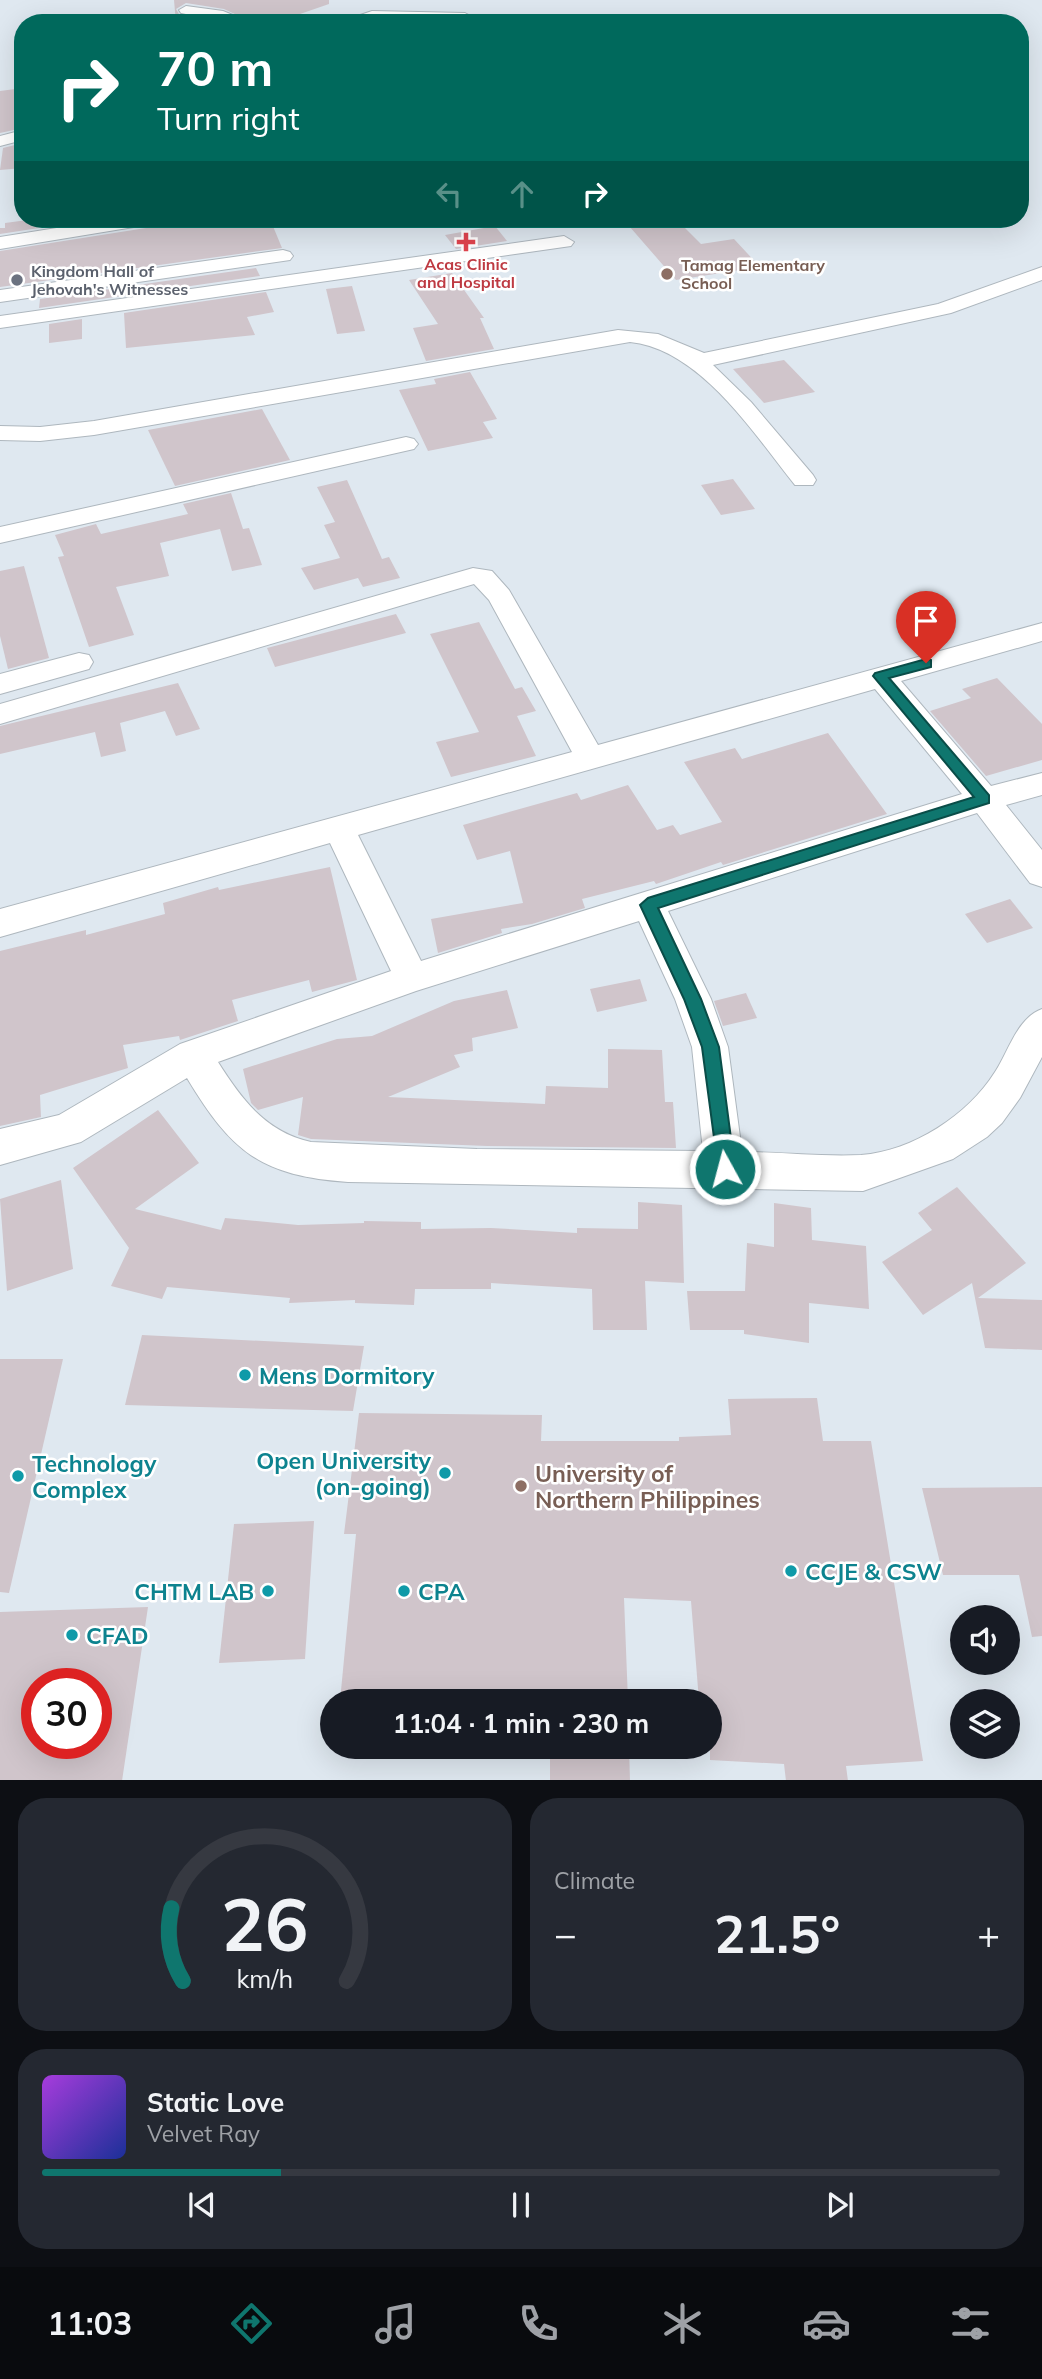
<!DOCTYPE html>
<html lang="en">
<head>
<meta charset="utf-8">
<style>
	:root { --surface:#171b24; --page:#242831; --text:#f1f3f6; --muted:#9ea1a6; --line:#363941; --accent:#0f766e }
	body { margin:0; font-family:Mulish,sans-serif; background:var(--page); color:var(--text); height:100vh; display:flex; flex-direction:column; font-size:26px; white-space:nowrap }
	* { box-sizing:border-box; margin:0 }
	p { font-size:23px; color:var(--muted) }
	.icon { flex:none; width:38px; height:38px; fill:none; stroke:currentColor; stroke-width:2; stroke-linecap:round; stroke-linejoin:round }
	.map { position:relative; height:1780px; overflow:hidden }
	.panel { display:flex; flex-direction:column; gap:18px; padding:18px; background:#0d0f14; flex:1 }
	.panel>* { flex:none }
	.hud { position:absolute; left:14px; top:14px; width:1015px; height:214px; border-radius:28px; box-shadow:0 7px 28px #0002; background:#00695c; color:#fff; overflow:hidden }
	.buttons { position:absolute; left:950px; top:1605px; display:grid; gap:14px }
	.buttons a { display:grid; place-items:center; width:70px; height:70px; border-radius:50%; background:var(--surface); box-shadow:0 7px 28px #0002; font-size:35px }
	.speed { position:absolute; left:21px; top:1668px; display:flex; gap:14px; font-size:35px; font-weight:700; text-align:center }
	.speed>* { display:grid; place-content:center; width:91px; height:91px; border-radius:50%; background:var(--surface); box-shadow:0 7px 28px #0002; line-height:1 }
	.speed .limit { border:10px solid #d22; background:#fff; color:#111 }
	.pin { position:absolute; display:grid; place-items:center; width:60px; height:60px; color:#fff; margin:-72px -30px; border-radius:50% 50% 50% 0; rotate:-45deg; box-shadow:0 0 7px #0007 }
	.pin .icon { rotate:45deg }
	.me { position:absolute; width:77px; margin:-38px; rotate:353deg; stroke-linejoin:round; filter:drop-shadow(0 0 5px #0008) }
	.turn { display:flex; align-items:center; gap:24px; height:147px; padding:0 28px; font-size:32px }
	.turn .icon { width:91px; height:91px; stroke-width:2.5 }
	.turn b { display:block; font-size:49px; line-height:60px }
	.lanes { display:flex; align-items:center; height:66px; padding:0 28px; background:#0003; justify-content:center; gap:35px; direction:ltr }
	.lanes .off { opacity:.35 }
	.big { font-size:52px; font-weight:700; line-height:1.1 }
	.panel .card { flex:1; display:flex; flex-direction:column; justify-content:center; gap:10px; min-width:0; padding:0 24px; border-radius:28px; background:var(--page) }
	.panel .dial { align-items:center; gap:0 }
	.dial svg { height:182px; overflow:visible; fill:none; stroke:var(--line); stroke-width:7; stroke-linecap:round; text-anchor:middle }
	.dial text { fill:var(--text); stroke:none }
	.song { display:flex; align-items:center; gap:21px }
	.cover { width:84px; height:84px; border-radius:10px; background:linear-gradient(135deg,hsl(280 70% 55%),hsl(230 70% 35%)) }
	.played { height:7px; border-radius:4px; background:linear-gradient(90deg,var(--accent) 25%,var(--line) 25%) }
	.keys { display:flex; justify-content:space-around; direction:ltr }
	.heat { display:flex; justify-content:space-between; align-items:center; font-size:38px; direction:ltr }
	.panel .tiles { flex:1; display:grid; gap:18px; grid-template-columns:1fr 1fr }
	.card:last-child { grid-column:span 2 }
	.trip { position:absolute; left:320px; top:1689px; width:402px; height:70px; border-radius:35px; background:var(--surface); box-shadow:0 7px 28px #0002; font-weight:700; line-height:70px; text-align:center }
	.menu { display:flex; height:112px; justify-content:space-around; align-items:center; background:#090b0e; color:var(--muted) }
	.menu .icon { width:49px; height:49px }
	.menu .on { color:var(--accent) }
	.menu b { font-size:32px; color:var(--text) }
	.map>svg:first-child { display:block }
</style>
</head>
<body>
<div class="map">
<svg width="1042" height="1781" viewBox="0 0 1042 1781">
	<rect width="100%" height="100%" fill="#dfe8f0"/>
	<g fill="#d0c5cb" fill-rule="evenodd">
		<path d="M174,0h155v4l-55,19h-20l-30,-14 -38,-6 -10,6 4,7 36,7h-40z"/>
		<path d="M23,88v40l-23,5v-42z"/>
		<path d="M23,143v25l-23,2 3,-22z"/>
		<path d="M35,219h63l-98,15v-6h5v-5z"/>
		<path d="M157,219h59v4l24,-4h30l12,29 -282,39v-36l146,-23z"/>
		<path d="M623,219h30l4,4 19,-4 25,25 33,-5 26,28 -84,13z"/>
		<path d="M495,226l12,15 -51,8 -11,-14z"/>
		<path d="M256,268l4,8 -221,32 1,-9z"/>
		<path d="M452,273l32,45h-4l14,31 -68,12 -13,-33 25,-4 -29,-44z"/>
		<path d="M352,286l13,45 -28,3 -11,-45z"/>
		<path d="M266,292l8,20 -27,5 8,18 -129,13 -2,-35z"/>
		<path d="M82,319v20l-33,4v-19z"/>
		<path d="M784,360l31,32 -51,11 -31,-34z"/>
		<path d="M470,372l27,47 -14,3 10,16 -65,13 -29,-61 37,-6 -2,-5z"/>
		<path d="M262,409l28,51 -115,26 -27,-56z"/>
		<path d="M733,479l22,30 -34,6 -20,-30z"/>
		<path d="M347,480l35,79 7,-2 11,21 -37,9 -5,-9 -44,12 -13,-22 39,-10 -16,-33 11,-3 -18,-35z"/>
		<path d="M231,493l12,36 6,-1 13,37 -30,6 -12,-42 -60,14 9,33 -53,11 18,48 -45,12 -31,-90 6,-1 -9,-21 41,-11 5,10 87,-20 -5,-10z"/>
		<path d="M24,566l25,92 -41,11 -8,-33v-65z"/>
		<path d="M396,614l10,19 -131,34 -8,-19z"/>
		<path d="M479,622l36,67 7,-2 14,24 -19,5 19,40 -85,21 -15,-35 43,-10 -49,-98z"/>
		<path d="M997,678l45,46v36l-56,16 -56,-65 41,-13 -9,-9z"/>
		<path d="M178,683l22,46 -24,7 -11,-25 -45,12 6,28 -25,6 -6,-25 -95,22v-28z"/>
		<path d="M828,733l59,81 -164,51 -2,-3 -65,22 -2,-3 -72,18 3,9 -53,16 -31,5 1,4 -64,20 -7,-34 92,-16 -13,-52 -33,9 -14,-35 114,-32 4,7 47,-15 29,45 16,-5 7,10 42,-13 -38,-60 51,-14 7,11z"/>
		<path d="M330,867l27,113 -45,12 -3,-12 -77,20 6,21 -58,19 -1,-4 -56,9 5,23 -88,27 1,22 -41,9v-175l86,-21v5l79,-21 -2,-11 55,-16 1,3z"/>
		<path d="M1010,899l23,29 -46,15 -22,-29z"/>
		<path d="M640,979l7,22 -50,11 -7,-23z"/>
		<path d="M507,990l11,38 -46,10 1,13 -19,4 6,12 -72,30 157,7 1,-18 62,2v-39l54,1 3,52h8l3,46 -189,-2 -176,-7 -13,-4 5,-38 -45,13 -7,-7 -8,-34 94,-30 35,-3 82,-35z"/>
		<path d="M746,993l11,25 -34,8 -9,-25z"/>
		<path d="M158,1110l41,53 -64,46 86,21 4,-12 73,7 66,-2v-2l57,1v7l70,-1 86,5v-5l61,1v-27l44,3 2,78 -39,-2 2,49h-54l-1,-41 -101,-6v6h-76l-1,16 -59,-2v-3l-66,3 1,-5 -123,-11 -5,12 -51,-13 18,-38 -56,-80z"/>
		<path d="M61,1180l12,89 -66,22 -7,-92z"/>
		<path d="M957,1187l69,76 -48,35 64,2v50l-57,-2 -13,-65 -49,32 -41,-53 50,-32 -14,-17z"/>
		<path d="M774,1203l37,5 1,32 54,6 3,63 -60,-6v40l-65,-9v-4h-54l-3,-39h58l2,-48 27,4z"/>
		<path d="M142,1335l222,11 -11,65 -228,-6z"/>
		<path d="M0,1359h63l-54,234 -9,-1z"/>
		<path d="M817,1398l6,43h48l52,320 -77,5 2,15h-62l-2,-17 -74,-4v-59h-11l-8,-100 -67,-3 4,103h-288l16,-167h-12l15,-121 183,2 -1,26h138v-4l52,-2 -3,-36z"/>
		<path d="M1042,1487v149l-10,1 -13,-62h-76l-21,-87z"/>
		<path d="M314,1521l-9,138 -86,4 15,-139z"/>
		<path d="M148,1607l-26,174h-122v-169zM37,1684h59v59h-59z"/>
		<path d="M550,1746h79l1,35h-80z"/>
	</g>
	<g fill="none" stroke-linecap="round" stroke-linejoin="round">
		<g stroke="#aeb7be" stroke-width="2">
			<g id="minor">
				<path d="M186,6l37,5 29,12h-22l-49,-10 -2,-3z"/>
				<path d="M372,11l93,2 7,4 -7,4 -92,-2 -36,4z"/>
				<path d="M23,130v10l-23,6v-10z"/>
				<path d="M113,219h42l-9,6 -146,24v-12z"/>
				<path d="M564,236l10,6 -3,4 -571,82v-12z"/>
				<path d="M283,250l7,2 3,4 -3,4 -290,42v-12z"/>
				<path d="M1042,267v13l-91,33 -238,52 38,37 62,73 3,5 -3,5h-18c-41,-51 -95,-136 -165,-143l-536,93 -54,6 -40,-1v-14l40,1 54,-6 524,-91 40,4 46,19 234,-49z"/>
				<path d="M406,437l8,2 4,5 -4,5 -414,94v-16z"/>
				<path d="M473,568l19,3 17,19 89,155 444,-122v18l-141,40 90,105 51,-13v22l-36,10 36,45v37l-12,-4 -53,-70 -309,98 43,88 17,48 14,105c39,0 80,5 119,3 52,-4 107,-40 134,-83 14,-21 22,-54 47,-63v48l-22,41 -18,25 -15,14 -34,22 -90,32 -515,-9c-88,-6 -117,-31 -161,-104l-106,64 -81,23v-36l59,-14 121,-71 211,-73 -61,-128 -330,94v-28l572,-157 -83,-152 -15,-16 -474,140v-20zM875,689l87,105 -541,167 -63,-126zM639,921l36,78 17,48 11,104 -226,-2 -166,-7c-45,-10 -69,-42 -93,-80l198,-71z"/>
				<path d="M79,653l10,2 4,7 -4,7 -89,25v-20z"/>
			</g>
		</g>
		<use href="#minor" fill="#fff" fill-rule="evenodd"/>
	</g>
	<path fill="#0f766e" stroke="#0a4d48" stroke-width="2" d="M926,659l5,1v7l-42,11 100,117v8l-331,105 43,91 18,48 16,122 -3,6 -7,3 -6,-3 -17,-128 -18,-48 -44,-94 8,-7 326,-101 -101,-121 2,-3z"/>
	<path fill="#e0444e" stroke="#fff" stroke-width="2.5" d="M462.5 231.5h7v7h7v7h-7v7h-7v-7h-7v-7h7z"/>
	<g fill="#8d6e63" stroke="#fff" stroke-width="2.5">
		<circle cx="667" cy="274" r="7"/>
		<circle cx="521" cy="1486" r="7"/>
	</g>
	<circle fill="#6b7280" stroke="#fff" stroke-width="2.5" cx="17" cy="280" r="7"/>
	<g fill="#0f9aa8" stroke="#fff" stroke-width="2.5">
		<circle cx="245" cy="1375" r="7"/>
		<circle cx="445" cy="1473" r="7"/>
		<circle cx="18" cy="1476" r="7"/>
		<circle cx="791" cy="1571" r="7"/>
		<circle cx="268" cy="1591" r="7"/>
		<circle cx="404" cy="1591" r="7"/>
		<circle cx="72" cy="1635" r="7"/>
	</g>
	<g text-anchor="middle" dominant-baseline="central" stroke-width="5" stroke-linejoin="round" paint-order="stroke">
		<g font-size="16" font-weight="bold" fill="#be3a42" stroke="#fff">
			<text x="466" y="264">Acas Clinic<tspan x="466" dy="18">and Hospital</tspan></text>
		</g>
		<g font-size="16" font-weight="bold" fill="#785e54" stroke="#fff" text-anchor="start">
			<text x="681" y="265">Tamag Elementary<tspan x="681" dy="18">School</tspan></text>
		</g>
		<g font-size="16" font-weight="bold" fill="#5b616d" stroke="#fff" text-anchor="start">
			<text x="31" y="271">Kingdom Hall of<tspan x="31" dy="18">Jehovah's Witnesses</tspan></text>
		</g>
		<g font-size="23" font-weight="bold" fill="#0d838f" stroke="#fff" text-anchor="start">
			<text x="259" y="1375">Mens Dormitory</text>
			<text x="431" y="1460" text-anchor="end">Open University<tspan x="431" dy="26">(on-going)</tspan></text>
			<text x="32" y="1463">Technology<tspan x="32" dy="26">Complex</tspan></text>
			<text x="805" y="1571">CCJE &amp; CSW</text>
			<text x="254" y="1591" text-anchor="end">CHTM LAB</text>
			<text x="418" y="1591">CPA</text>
			<text x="86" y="1635">CFAD</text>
		</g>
		<g font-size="23" font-weight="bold" fill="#785e54" stroke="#fff" text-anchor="start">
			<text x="535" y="1473">University of<tspan x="535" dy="26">Northern Philippines</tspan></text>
		</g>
	</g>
</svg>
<div class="buttons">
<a><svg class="icon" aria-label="sound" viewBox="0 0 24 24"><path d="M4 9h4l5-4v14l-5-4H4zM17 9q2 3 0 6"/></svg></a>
<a><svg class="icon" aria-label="layers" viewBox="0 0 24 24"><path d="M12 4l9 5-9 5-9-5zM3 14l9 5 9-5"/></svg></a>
</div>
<div class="speed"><div class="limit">30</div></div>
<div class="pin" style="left:926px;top:663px;background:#d93025"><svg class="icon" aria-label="arrive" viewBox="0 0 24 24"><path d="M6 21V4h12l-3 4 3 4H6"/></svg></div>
<svg class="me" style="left:725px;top:1169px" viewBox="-20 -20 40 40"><circle r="17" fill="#0f766e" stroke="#fff" stroke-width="3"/><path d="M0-11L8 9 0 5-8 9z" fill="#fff"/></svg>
<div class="trip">11:04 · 1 min · 230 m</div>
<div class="hud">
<div class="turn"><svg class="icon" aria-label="right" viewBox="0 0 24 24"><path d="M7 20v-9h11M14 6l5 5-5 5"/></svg><div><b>70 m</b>Turn right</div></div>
<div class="lanes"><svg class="icon off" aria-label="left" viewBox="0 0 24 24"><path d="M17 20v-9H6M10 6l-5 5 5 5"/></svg><svg class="icon off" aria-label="ahead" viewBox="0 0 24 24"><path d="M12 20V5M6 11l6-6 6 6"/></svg><svg class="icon" aria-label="right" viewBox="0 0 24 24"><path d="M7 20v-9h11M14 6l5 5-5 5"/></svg></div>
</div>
</div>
<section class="panel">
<div class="tiles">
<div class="card dial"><svg viewBox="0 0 100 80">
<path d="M14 69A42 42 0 1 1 86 69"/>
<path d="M14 69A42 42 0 0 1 9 37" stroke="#0f766e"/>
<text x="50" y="56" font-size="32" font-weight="700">26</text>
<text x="50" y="72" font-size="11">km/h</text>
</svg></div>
<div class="card"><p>Climate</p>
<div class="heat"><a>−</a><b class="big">21.5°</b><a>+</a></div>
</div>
<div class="card">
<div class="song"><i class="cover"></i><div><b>Static Love</b><p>Velvet Ray</p></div></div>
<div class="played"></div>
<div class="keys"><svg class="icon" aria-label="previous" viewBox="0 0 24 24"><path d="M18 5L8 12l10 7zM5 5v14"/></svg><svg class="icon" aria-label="pause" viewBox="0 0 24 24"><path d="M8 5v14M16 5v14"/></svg><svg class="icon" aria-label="next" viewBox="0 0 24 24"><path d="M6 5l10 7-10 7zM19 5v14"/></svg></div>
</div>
</div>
</section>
<nav class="menu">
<b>11:03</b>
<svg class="icon on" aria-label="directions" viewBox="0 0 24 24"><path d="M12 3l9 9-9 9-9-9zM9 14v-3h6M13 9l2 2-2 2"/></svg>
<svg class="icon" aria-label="music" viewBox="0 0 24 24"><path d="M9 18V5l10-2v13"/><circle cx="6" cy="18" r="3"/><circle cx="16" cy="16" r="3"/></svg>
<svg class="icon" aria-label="phone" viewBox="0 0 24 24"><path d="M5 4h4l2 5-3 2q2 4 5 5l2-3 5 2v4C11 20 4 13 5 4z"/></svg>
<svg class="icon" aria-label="climate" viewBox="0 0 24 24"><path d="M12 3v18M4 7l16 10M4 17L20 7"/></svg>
<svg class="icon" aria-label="car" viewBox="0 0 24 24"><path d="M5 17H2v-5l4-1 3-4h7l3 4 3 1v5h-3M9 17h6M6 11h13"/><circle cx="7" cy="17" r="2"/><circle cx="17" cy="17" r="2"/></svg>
<svg class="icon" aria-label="filters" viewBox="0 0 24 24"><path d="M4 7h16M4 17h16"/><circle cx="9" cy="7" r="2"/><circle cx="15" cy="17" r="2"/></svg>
</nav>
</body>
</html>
